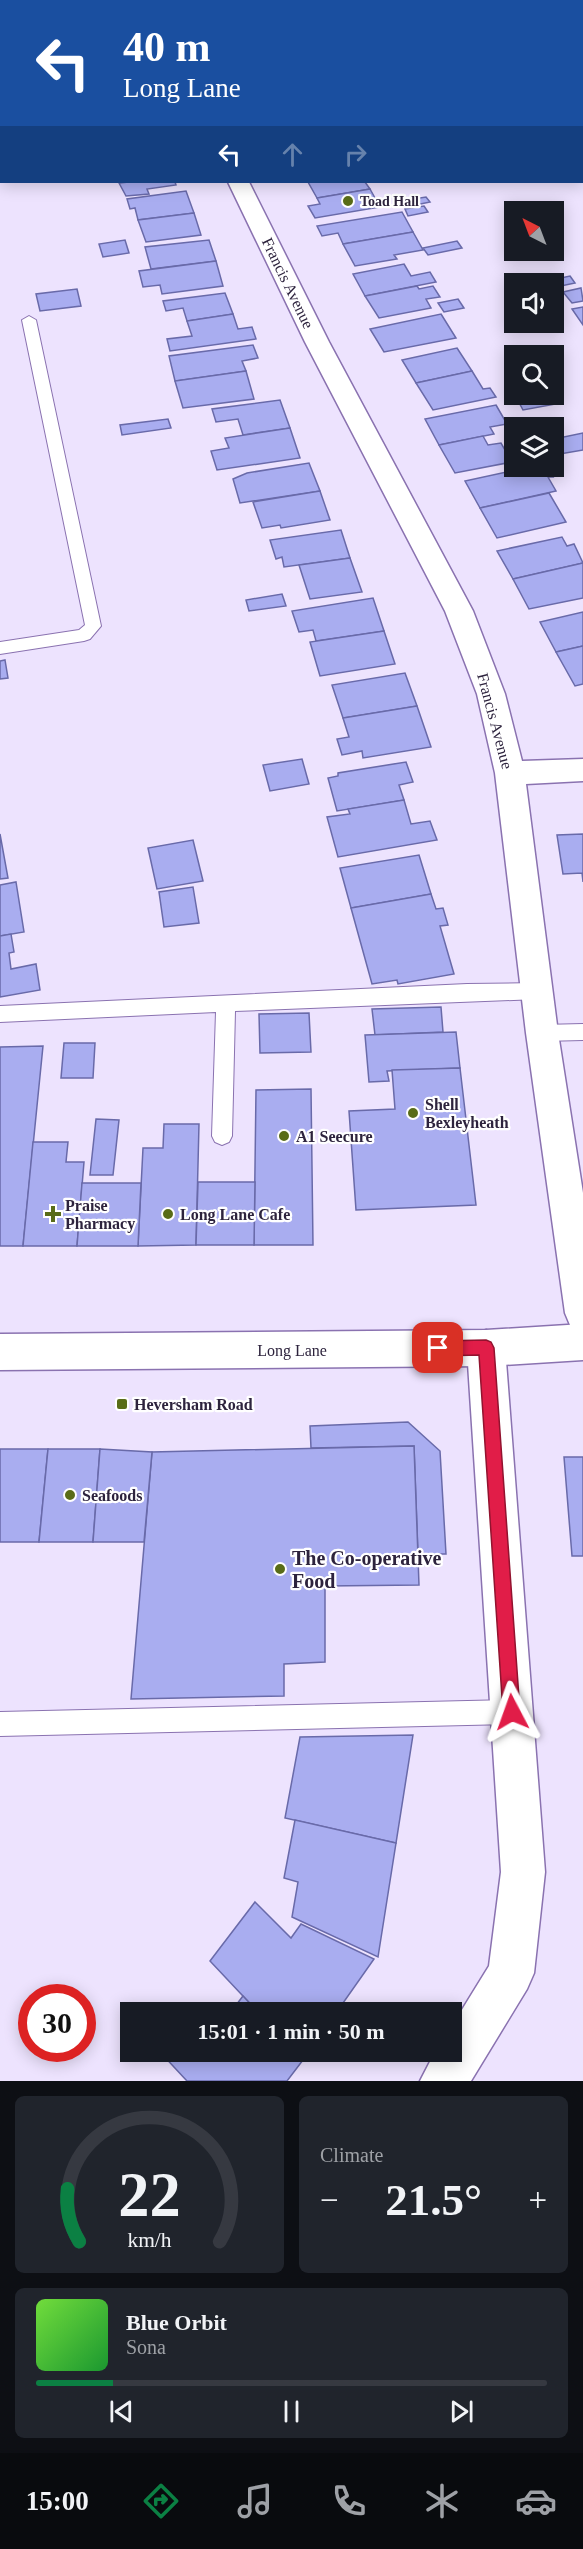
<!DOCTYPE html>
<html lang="en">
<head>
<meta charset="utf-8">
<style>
	:root { --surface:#171b24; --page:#20242c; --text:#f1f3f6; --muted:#9ea1a6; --line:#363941; --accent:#0b8043 }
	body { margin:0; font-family:Georgia,serif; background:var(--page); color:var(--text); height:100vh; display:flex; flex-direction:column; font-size:22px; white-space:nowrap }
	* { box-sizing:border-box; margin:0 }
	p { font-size:20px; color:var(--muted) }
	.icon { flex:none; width:33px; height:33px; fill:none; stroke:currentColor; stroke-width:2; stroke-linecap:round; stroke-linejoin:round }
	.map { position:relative; height:2081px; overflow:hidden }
	.details { display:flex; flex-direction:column; gap:15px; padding:15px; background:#0d0f14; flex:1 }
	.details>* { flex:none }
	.hud { position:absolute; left:0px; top:0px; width:584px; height:183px; box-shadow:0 3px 15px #0003; background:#1a4fa0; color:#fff; overflow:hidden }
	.needle { width:39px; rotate:318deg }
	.fabs { position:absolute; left:504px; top:201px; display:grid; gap:12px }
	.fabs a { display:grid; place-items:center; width:60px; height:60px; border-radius:0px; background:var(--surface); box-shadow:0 3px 15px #0003; font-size:30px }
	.speed { position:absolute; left:18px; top:1984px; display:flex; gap:12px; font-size:30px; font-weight:700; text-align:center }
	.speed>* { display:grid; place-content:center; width:78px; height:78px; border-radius:50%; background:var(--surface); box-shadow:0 3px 15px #0003; line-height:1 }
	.speed .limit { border:9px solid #d22; background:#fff; color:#111 }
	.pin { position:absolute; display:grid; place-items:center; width:51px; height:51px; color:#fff; margin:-26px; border-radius:12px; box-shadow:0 3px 9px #0006 }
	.me { position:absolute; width:66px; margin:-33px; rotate:356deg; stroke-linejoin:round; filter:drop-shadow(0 0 4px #0008) }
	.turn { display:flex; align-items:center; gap:21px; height:126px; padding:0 24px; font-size:27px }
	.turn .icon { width:78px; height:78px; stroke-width:2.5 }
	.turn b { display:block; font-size:42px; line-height:51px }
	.lanes { display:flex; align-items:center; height:57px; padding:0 24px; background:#0003; justify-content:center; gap:30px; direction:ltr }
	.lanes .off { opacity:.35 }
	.big { font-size:45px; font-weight:700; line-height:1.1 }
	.details .widget { flex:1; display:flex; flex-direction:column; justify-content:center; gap:9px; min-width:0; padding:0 21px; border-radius:9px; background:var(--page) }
	.details .dial { align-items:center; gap:0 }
	.dial svg { height:156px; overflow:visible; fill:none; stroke:var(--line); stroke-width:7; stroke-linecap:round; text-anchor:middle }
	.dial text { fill:var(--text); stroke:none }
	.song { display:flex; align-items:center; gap:18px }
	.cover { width:72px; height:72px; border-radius:9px; background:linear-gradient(135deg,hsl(100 70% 55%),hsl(130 70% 35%)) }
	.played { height:6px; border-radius:3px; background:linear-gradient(90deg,var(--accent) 15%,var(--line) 15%) }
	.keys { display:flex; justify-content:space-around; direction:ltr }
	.heat { display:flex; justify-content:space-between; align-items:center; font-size:33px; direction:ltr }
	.details .tiles { flex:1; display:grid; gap:15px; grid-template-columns:1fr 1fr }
	.widget:last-child { grid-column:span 2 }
	.trip { position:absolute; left:120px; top:2002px; width:342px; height:60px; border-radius:0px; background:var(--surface); box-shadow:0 3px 15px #0003; font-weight:700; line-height:60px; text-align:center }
	.dock { display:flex; height:96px; justify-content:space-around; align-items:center; background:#090b0e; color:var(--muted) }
	.dock .icon { width:42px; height:42px }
	.dock .current { color:var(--accent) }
	.dock b { font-size:27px; color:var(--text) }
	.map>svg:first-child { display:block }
</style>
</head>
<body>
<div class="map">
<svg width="583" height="2081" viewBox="0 0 583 2081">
	<rect width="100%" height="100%" fill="#ede3fe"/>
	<g fill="#a9adf0" stroke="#696aa9" stroke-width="1.5">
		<path d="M55,0h65l1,2h-66z"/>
		<path d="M129,182h46l1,3 -29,4 2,5 -23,2 -7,-13z"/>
		<path d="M308,182h57l5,7 -53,9z"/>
		<path d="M370,189l10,18 -65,11 -7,-12 12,-2 -3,-6z"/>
		<path d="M186,191l8,22 -56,7 -3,-12 -5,1 -3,-10z"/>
		<path d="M426,197l4,5 -19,4 -4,-6z"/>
		<path d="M424,206l4,6 -20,4 -3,-7z"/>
		<path d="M402,212l11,20 -70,12 -5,-11 -16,3 -5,-10z"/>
		<path d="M194,213l7,22 -55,7 -8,-22z"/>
		<path d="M413,232l10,18 -29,5 3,4 -42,7 -12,-22z"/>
		<path d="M125,240l4,13 -26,4 -4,-13z"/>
		<path d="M209,240l7,21 -65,8 -6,-22z"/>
		<path d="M457,241l5,7 -34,7 -5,-7z"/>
		<path d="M216,261l7,25 -61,8 -2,-9 -17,2 -4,-16z"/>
		<path d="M404,264l7,12 19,-4 6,10 -71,14 -12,-22z"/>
		<path d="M570,276l5,7 -14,3 -5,-7z"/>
		<path d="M417,286l2,3 14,-3 7,11 -14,2 5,9 -52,10 -14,-22z"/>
		<path d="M581,288l2,13 -11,2 -9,-11z"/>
		<path d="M77,289l4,17 -41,5 -4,-17z"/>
		<path d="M225,293l8,21 -46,7 -4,-13 -17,3 -3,-10z"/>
		<path d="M458,299l6,9 -20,4 -6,-9z"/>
		<path d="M583,307v18l-11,-16z"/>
		<path d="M233,314l5,15 14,-2 4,12 -86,12 -3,-12 25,-3 -5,-15z"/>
		<path d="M441,314l15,24 -72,14 -14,-23z"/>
		<path d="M253,345l5,13 -16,3 4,10 -71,10 -6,-25z"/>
		<path d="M457,348l15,23 -56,12 -14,-23z"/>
		<path d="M246,371l8,28 -71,9 -8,-27z"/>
		<path d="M472,371l11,18 7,-1 6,9 -63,13 -17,-27z"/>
		<path d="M554,391l7,12 -38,7 -7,-13 38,-3z"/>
		<path d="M280,400l10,28 -47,7 -5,-16 -22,3 -4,-13z"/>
		<path d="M496,405l11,19 -17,3 4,7 -55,11 -14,-26z"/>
		<path d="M168,419l3,9 -49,7 -2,-10z"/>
		<path d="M290,428l10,30 -83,12 -6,-19 18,-3 -4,-10z"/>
		<path d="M583,433v17l-23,4 -6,-15z"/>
		<path d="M483,436l5,9 13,-2 11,19 -57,11 -16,-28z"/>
		<path d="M309,463l11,28 -80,12 -7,-24 14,-6z"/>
		<path d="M535,466h11l7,11h-5l8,14 -76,17 -15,-27z"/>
		<path d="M320,491l10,29 -49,8 -1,-3 -18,3 -9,-26z"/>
		<path d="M549,493l17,29 -69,16 -17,-30z"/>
		<path d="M341,530l9,28 -66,9 -2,-10 -6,2 -6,-19z"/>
		<path d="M562,537l5,9 7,-2 9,19 -70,16 -16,-28z"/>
		<path d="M350,558l12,34 -52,7 -11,-34z"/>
		<path d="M583,563v35l-54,11 -16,-30z"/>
		<path d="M282,594l4,12 -37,5 -3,-11z"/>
		<path d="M373,598l11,33 -68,10 -3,-11 -14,2 -7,-21z"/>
		<path d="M583,612v34l-27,6 -16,-30z"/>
		<path d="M384,631l11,33 -75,12 -10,-34z"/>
		<path d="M583,646v38l-8,2 -19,-34z"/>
		<path d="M5,660l3,18 -8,1v-18z"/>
		<path d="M405,673l12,33 -74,12 -11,-33z"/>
		<path d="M417,706l14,41 -68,11 -1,-7 -20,4 -5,-16 12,-2 -6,-19z"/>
		<path d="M302,759l7,25 -39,7 -7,-26z"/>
		<path d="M406,762l7,20 -14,3 5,15 -67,11 -9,-33 10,-2v-3z"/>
		<path d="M404,800l7,24 19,-3 7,19 -99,17 -11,-40 23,-3 -2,-5z"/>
		<path d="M0,834l8,44 -8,1z"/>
		<path d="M583,834v48l-1,-9 -19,1 -6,-39z"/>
		<path d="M193,840l10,41 -46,8 -9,-41z"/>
		<path d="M419,855l12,39 -80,14 -11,-40z"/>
		<path d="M16,882l8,50 -24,4v-51z"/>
		<path d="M193,887l6,36 -35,4 -5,-35z"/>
		<path d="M431,894l5,15 7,-1 5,17 -8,1 14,48 -56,10 -1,-4 -25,4 -21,-76z"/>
		<path d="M11,934l3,18 -5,1 2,16 25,-5 4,26 -40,7v-61z"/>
		<path d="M441,1007l2,25 -68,3 -3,-26z"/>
		<path d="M309,1013l2,39 -51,1 -1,-39z"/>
		<path d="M456,1032l4,36 -73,3 2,10 -20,1 -4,-47z"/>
		<path d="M64,1043h31l-2,35h-32z"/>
		<path d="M43,1046l-20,200h-23v-199z"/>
		<path d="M460,1068l16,137 -120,5 -7,-99 46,-2 -3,-39z"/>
		<path d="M311,1089l2,156h-59l2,-155z"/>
		<path d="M96,1119l23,1 -6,55h-23z"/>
		<path d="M164,1124h35l-3,121 -58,1 5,-98h20z"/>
		<path d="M33,1142h35l-2,20h18l-7,84h-54z"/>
		<path d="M198,1182h57l-1,63h-58z"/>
		<path d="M82,1183h59l-3,63h-61z"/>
		<path d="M408,1422l32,29 6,103h-28l-4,-108 -103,2 -1,-22z"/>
		<path d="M414,1446l5,139 -94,1v76l-41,2v32l-153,3 21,-247z"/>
		<path d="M0,1449h48l-9,93h-39z"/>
		<path d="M48,1449h52l-7,93h-54z"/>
		<path d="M100,1449l52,3 -8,90h-51z"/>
		<path d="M564,1457h19v99h-11z"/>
		<path d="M413,1735l-17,108 -111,-25 15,-81z"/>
		<path d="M295,1820l101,23 -18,114 -86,-40 6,-35 -14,-4z"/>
		<path d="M255,1902l36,36 10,-14 73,35 -38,54h-77l-49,-52z"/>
		<path d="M243,1996l16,17h-29z"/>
		<path d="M160,2052h136l7,8 -16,21h-100z"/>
	</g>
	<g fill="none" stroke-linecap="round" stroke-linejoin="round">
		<g stroke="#8a72b0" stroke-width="2">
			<g id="lane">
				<path d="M29,316l7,4 65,306 -11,13 -6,2 -84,13v-12l79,-12 6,-5 -63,-305z"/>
				<path d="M537,983l7,2 3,6 -3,6 -7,2 -302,12 -3,125 -3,6 -7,3 -7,-3 -3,-6 4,-124 -216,10v-16l467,-22z"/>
				<path d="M583,1024v16l-41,1 -7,-2 -3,-6 3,-6 7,-2z"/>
				<path d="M512,1700l9,3 3,9 -3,9 -9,3 -512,12v-24z"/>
			</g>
		</g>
		<g stroke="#8a72b0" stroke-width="3">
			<g id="street">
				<path d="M158,0h18l1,2h-19z"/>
				<path d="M548,0h18l1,2h-19z"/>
				<rect x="582" y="23" width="1" height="13"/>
				<path d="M228,182h21l80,160 144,269 32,83 17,67 61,-2v22l-57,3 32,249 25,160v137l-13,-5 -5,-12 -39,-280 -31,-260 -18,-79 -32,-83 -140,-269z"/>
				<path d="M486,1330l13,5 6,13 40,524 -11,101 -7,16 -56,92h-51l15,-29h17v-26l37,-60 12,-94 -34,-524 6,-13z"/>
			</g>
		</g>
		<g stroke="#8a72b0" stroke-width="3">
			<path id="secondary" d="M583,1324v36l-97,6 -486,4v-36l486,-4z"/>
		</g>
		<use href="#lane" fill="#fff" fill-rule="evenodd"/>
		<use href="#street" fill="#fff" fill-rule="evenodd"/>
		<use href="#secondary" fill="#fff" fill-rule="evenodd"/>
	</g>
	<path fill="#e11d48" stroke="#92132f" stroke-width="1.5" d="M486,1340l5,2 3,6 26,364 -2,6 -6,3 -6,-3 -3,-6 -24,-357 -41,1 -5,-3 -3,-5 3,-5 5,-2z"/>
	<g fill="#596c18" stroke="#fff" stroke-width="2">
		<circle cx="348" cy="201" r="6"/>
		<circle cx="413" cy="1113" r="6"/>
		<circle cx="284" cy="1136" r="6"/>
		<path d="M50 1205h6v6h6v6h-6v6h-6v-6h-6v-6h6z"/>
		<circle cx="168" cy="1214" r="6"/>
		<rect x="116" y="1398" width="12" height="12" rx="3"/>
		<circle cx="70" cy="1495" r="6"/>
		<circle cx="280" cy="1569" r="6"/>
	</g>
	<g text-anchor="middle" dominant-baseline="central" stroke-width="4.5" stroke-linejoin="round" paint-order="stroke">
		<g font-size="14" font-weight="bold" fill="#2d233d" stroke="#fff" text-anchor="start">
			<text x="360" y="201">Toad Hall</text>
		</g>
		<g font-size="16" fill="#2d233d" stroke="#fff">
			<text transform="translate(288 283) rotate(64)">Francis Avenue</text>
			<text transform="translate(495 721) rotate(75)">Francis Avenue</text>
			<text x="292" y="1350">Long Lane</text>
		</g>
		<g font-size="16" font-weight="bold" fill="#2d233d" stroke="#fff" text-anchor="start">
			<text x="425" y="1104">Shell<tspan x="425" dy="18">Bexleyheath</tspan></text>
			<text x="296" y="1136">A1 Seecure</text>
			<text x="65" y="1205">Praise<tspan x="65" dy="18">Pharmacy</tspan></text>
			<text x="180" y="1214">Long Lane Cafe</text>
			<text x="134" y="1404">Heversham Road</text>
			<text x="82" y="1495">Seafoods</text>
		</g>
		<g font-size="20" font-weight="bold" fill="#2d233d" stroke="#fff" text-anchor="start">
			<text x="292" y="1558">The Co-operative<tspan x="292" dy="23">Food</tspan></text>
		</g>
	</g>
</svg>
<div class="fabs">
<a><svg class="needle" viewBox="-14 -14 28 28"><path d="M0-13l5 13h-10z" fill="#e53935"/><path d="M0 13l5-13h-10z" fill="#9ea1a6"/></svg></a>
<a><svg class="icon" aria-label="sound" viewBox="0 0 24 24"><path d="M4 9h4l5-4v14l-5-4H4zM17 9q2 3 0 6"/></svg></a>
<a><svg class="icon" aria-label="search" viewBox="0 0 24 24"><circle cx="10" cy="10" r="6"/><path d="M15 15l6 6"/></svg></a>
<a><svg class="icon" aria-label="layers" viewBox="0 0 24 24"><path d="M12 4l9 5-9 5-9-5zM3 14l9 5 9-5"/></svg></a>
</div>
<div class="speed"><div class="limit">30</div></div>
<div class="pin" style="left:438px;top:1348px;background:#d93025"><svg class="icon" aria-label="arrive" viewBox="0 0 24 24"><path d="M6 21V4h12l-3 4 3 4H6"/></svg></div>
<svg class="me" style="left:512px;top:1712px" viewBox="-20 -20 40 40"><path d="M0-17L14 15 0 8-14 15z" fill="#e11d48" stroke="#fff" stroke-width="4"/></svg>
<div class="trip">15:01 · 1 min · 50 m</div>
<div class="hud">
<div class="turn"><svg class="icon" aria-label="left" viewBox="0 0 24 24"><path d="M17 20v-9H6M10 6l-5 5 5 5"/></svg><div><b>40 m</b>Long Lane</div></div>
<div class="lanes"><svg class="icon" aria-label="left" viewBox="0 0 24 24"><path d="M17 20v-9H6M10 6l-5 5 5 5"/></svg><svg class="icon off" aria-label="ahead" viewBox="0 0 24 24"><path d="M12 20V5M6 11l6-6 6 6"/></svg><svg class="icon off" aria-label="right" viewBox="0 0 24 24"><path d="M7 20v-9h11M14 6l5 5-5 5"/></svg></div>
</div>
</div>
<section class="details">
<div class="tiles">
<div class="widget dial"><svg viewBox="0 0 100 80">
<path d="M14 69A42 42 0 1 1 86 69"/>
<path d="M14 69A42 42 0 0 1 8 42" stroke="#0b8043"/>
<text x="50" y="56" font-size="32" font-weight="700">22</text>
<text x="50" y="72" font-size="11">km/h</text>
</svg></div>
<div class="widget"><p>Climate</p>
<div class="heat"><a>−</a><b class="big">21.5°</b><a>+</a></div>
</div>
<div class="widget">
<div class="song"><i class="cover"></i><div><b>Blue Orbit</b><p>Sona</p></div></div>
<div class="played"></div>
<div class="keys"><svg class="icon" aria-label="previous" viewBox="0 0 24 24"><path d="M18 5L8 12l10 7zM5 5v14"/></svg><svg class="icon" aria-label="pause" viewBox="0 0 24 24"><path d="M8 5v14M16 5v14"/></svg><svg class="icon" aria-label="next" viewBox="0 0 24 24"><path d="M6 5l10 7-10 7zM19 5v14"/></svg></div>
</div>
</div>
</section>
<nav class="dock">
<b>15:00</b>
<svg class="icon current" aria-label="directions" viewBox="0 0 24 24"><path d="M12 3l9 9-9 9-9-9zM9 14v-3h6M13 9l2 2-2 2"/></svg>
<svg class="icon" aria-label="music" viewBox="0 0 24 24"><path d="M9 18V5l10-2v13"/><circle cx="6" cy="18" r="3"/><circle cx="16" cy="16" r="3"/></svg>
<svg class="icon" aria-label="phone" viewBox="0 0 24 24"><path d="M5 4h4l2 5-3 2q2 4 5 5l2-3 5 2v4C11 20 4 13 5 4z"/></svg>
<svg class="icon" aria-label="climate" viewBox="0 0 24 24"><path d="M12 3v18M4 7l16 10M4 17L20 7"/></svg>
<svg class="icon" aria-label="car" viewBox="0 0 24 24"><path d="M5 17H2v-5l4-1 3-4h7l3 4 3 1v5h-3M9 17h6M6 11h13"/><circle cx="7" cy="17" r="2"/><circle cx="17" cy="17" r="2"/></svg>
</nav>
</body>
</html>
